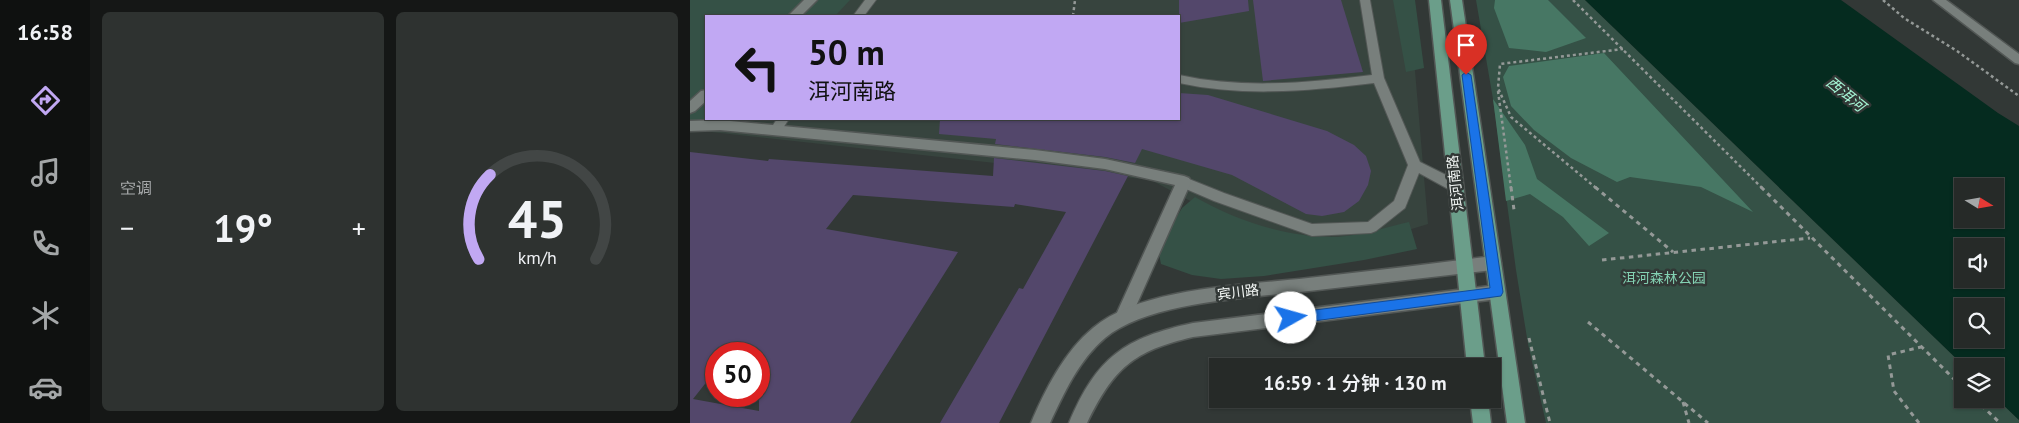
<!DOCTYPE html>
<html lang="zh">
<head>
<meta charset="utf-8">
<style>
	:root { --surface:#262a28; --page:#2e3230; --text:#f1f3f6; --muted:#a4a7a8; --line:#424645; --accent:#c1a8f3 }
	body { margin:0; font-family:"PT Sans","Noto Sans SC",sans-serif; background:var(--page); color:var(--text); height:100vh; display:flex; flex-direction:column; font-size:19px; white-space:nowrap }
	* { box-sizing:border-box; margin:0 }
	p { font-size:16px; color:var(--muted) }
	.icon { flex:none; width:28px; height:28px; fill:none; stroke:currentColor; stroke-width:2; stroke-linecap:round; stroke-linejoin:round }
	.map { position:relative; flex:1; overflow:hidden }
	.details { display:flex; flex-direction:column; gap:12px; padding:12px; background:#151716; width:600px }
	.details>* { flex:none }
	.top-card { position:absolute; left:15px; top:15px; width:475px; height:105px; border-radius:0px; box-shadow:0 1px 4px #0004,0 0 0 1px var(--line); background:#c1a8f3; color:#111; overflow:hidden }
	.needle { width:32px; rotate:101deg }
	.controls { position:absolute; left:1264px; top:178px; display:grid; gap:10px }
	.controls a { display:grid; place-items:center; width:50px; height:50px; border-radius:0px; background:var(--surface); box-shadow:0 1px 4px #0004,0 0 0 1px var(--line); font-size:25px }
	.speed { position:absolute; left:15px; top:342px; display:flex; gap:10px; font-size:25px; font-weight:700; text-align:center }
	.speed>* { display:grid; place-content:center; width:65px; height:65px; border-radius:50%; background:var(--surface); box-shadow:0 1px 4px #0004,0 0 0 1px var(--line); line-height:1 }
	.speed .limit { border:8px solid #d22; background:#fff; color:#111 }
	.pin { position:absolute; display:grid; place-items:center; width:42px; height:42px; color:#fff; margin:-51px -21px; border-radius:50% 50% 50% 0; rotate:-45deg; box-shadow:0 0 5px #0007 }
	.pin .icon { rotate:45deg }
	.me { position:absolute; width:55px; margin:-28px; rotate:83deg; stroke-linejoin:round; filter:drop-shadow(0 0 4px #0008) }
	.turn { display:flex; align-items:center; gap:18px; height:105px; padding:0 20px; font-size:22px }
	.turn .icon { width:65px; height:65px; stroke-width:2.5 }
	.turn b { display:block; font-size:35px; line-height:42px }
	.big { font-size:38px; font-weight:600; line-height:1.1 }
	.details .tile { flex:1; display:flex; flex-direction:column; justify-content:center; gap:8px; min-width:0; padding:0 18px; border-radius:8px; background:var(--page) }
	.details .dial { align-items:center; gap:0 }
	.dial svg { height:130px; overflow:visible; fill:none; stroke:var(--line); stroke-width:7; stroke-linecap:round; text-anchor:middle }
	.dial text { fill:var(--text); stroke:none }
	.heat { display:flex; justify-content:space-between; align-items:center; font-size:28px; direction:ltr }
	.details .tiles { flex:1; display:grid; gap:12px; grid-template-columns:repeat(2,1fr) }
	.trip { position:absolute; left:519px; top:358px; width:292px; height:50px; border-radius:0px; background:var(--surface); box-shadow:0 1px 4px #0004,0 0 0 1px var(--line); font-weight:600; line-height:50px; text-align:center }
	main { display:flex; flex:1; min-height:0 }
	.tab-bar { display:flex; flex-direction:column; width:90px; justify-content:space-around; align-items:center; background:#0f1110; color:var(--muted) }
	.tab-bar .icon { width:35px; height:35px }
	.tab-bar .on { color:var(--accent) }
	.tab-bar b { font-size:22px; color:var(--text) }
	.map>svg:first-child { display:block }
</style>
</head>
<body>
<main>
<nav class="tab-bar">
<b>16:58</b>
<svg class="icon on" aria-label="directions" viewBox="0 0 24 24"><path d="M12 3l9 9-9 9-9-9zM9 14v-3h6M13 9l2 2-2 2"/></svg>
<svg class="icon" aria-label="music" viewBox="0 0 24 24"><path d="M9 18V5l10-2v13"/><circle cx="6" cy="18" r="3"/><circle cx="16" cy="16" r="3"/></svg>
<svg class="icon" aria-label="phone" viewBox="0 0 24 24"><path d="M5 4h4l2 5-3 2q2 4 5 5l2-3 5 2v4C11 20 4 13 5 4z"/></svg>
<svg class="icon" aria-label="climate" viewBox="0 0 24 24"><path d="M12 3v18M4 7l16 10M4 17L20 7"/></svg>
<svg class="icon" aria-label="car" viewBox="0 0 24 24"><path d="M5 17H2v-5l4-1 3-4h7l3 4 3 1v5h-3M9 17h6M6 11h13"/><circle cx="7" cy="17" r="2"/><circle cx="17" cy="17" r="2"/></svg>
</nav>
<section class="details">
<div class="tiles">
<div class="tile"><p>空调</p>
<div class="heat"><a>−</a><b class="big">19°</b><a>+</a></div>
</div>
<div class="tile dial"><svg viewBox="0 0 100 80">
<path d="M14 69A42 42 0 1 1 86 69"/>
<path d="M14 69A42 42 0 0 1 21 17" stroke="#c1a8f3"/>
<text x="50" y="56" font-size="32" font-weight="700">45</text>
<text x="50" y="72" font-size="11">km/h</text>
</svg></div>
</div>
</section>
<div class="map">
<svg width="1329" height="423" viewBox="0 0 1329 423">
	<rect width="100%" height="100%" fill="#323836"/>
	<path fill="#37443e" d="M142,0h577l19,224 -59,18 -100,1 -118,-63 -449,-49 13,-12h464v-103h-362z"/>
	<g fill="#355146">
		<path d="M0,0h160l-15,16h-129v103h34l-50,9z"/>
		<path d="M703,0h22l9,68 -18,4z"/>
		<path d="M786,0h109l379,366 -2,33h33v-2l24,23v3h-473l-18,-79 -12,-74 -23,-171z"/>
		<path d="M505,197c42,24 90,40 139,40 21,0 53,-10 75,-15l8,27 -53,11 -100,16 -43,3 -29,-4 -31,-11 -3,-15 24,-41z"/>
	</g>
	<g fill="#477764">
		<path d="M805,0h53l38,38 -40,14 -37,-4 -15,-40z"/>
		<path d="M914,53l149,159 -52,-25 -71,-10 -13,5 -46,-24 -37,-28 -23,-24 -8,-29 6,-11z"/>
		<path d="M803,99l32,46 12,34 72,54 -20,13 -26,-29 -33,-23 -24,7z"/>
	</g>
	<path fill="#052b1f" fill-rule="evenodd" d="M895,0h256l157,113 21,13v294l-24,-23v-31h-31zM1272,186h33v33h-33zM1272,246h33v33h-33zM1272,306h33v33h-33z"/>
	<g fill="#53476b" fill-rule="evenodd">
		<path d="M489,0h69l1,11 -70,12z"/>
		<path d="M563,0h88l22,72 -100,9z"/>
		<path d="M489,93l29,2 119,36 27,14 12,11 5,15 -3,14 -9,16 -15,11 -22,4 -16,-2 -74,-39 -90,-26 -7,14 -30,-6 -110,-13 1,-5 -57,-5 1,-15h239z"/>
		<path d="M0,152l78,9 1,-2 224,17 1,-18 111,13 23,5 -129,247h-59l79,-135 4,1 43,-77 -51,-8 -1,3 -161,-12 -27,34 132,23 -108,171h-160zM26,354h43v57l-66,-12 23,-29z"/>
	</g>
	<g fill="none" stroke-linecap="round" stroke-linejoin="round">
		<g stroke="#525755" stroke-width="2">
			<g id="lane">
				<path d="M175,0h11l-12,16h-11z"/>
				<path d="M670,0h10l14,78 36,84 40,20 2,4 -2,4 -5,1 -5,-1 -31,-17 -14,35 -29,23 -5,2 -59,3 -98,-35 -35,-15 -2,-4 2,-4 5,-1 40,16 88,31 56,-2 26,-21 14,-36 -34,-82c-66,8 -130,14 -195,0v-8c64,14 128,8 193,0z"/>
				<path d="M87,119h12l-10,15h-8l-2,-3z"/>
			</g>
		</g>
		<g stroke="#525755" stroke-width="3">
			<g id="street">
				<path d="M114,0h13l-16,16h-13z"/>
				<path d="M1243,0h13l73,54v10l-4,-1z"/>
				<path d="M16,90v11l-11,10 -5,2v-12l11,-10z"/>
				<path d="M30,120l315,30 70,9 79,17 5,2 2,4 -62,140 -6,2 -6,-2 -2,-5 60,-132 -70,-16 -70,-9 -315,-30 -30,1v-10z"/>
			</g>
		</g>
		<g stroke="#525755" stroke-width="3">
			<g id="secondary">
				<path d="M803,256l6,2 2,5 -2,5 -6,2c-61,7 -123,14 -184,21 -58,7 -159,10 -204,47 -26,22 -41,55 -55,85h-19c14,-33 33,-71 62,-95 48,-41 153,-43 215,-50 62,-7 123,-14 185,-22z"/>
				<path d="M807,285l6,2 2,5 -2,5 -6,2 -304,38c-60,14 -79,31 -106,86h-18c28,-66 55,-85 124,-100z"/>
			</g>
		</g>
		<g stroke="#525755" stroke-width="3">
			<g id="primary">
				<path d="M739,0h12l44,366h-18z"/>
				<path d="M760,0h12l63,423h-18z"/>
				<path d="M780,399h18l3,24h-18z"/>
			</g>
		</g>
		<g stroke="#949997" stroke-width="2.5" stroke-dasharray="3 3" stroke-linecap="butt">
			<path d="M883,0l189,188"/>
			<path d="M1193,0l21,18 53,33 62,45"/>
			<path d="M383,16l2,-16"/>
			<path d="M808,91l13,97"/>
			<path d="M906,188l-85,-71 -13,-29 2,-24 123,-15"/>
		</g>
		<g stroke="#949997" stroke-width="3" stroke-dasharray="4.5 4.5" stroke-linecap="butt">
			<path d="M821,187l3,23"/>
			<path d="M905,187l78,65"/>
			<path d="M1071,187l201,200"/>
			<path d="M912,260l208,-22"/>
			<path d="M898,322l120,101"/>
			<path d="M839,338l21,85"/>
			<path d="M1285,399l25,24"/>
			<path d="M993,402l6,21"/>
			<path d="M1229,423l-25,-32 -6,-36 33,-8"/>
		</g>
		<use href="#lane" fill="#787f7c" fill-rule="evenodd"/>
		<use href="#street" fill="#787f7c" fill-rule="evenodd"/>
		<use href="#secondary" fill="#787f7c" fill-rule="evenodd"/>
		<use href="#primary" fill="#6b9e8a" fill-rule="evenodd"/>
	</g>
	<path fill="#1a73e8" stroke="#114b97" d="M776,72l5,3 32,217 -2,4 -210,28 -4,-2 -2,-4 2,-4 4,-1 199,-25 -28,-213z"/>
	<g text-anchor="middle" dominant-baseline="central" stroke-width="5" stroke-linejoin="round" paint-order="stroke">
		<g font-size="14" fill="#f1f5f3" stroke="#323836">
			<text transform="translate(765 183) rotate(-96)">洱河南路</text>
			<text transform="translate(548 292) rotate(-7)">宾川路</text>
		</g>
		<g font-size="14" fill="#83d1b2" stroke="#323836">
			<text x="974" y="278">洱河森林公园</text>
		</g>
		<g font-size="15" font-style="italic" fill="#a6f6d6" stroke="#323836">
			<text transform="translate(1156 94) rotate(39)">西洱河</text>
		</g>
	</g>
</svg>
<div class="controls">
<a><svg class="needle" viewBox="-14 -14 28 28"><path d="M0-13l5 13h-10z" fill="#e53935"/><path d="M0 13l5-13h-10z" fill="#a4a7a8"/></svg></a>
<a><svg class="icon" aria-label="sound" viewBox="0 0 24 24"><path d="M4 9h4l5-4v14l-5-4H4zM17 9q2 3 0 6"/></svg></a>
<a><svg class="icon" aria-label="search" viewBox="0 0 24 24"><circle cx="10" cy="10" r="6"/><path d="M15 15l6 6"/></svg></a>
<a><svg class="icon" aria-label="layers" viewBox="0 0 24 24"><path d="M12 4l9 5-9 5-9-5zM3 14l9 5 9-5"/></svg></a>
</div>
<div class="speed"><div class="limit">50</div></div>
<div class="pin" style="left:776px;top:75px;background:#d93025"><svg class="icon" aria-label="arrive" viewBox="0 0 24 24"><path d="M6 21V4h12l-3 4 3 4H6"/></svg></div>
<svg class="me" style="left:601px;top:318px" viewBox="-20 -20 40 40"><circle r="19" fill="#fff"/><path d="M0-13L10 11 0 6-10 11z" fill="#1a73e8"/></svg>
<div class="trip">16:59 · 1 分钟 · 130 m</div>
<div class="top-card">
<div class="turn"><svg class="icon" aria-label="left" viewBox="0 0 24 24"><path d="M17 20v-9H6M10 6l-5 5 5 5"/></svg><div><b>50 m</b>洱河南路</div></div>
</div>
</div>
</main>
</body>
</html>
